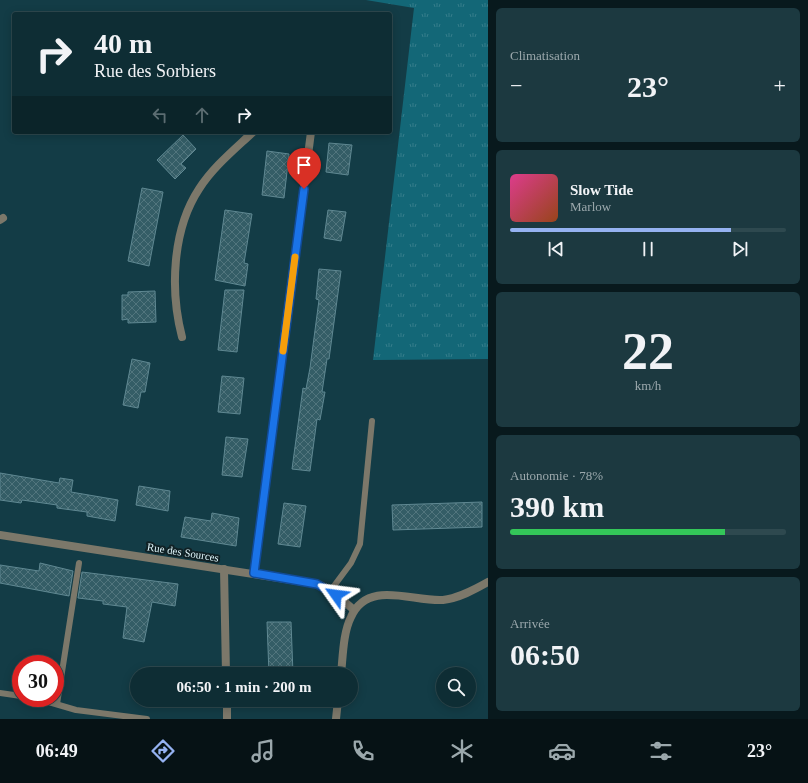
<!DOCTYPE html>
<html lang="fr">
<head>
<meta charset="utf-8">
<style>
	:root { --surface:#0e2d34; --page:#1c3940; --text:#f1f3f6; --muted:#9ba8ac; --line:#2e494f; --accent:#95b2f1 }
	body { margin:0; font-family:Georgia,serif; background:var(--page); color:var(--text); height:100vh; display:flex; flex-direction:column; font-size:15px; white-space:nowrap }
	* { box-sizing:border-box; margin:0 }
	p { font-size:13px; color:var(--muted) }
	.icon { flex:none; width:22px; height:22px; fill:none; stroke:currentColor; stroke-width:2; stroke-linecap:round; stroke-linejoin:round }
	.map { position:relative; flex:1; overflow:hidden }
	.details { display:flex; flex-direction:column; gap:8px; padding:8px; background:#08191d; width:320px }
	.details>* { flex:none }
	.banner { position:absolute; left:12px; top:12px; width:380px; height:122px; border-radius:4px; box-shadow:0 2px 10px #0003,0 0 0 1px var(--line); background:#0e2d34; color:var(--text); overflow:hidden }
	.buttons { position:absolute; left:436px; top:667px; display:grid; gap:8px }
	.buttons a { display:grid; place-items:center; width:40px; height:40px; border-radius:50%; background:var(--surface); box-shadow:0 2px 10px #0003,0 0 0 1px var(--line); font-size:20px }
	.speed { position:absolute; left:12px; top:655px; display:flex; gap:8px; font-size:20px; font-weight:700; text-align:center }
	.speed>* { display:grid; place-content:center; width:52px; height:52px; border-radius:50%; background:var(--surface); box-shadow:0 2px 10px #0003,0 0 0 1px var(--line); line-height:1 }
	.speed .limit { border:6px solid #d22; background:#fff; color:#111 }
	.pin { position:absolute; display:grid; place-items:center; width:34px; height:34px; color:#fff; margin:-41px -17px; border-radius:50% 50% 50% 0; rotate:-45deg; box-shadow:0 0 4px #0007 }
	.pin .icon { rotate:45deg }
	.me { position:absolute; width:44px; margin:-22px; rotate:301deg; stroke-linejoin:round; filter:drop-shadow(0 0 3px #0008) }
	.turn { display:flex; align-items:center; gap:14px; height:84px; padding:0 16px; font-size:18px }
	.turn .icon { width:52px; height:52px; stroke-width:2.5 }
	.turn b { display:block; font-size:28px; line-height:34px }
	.lanes { display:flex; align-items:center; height:38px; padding:0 16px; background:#0003; justify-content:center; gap:20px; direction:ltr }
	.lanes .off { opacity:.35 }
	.big { font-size:30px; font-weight:700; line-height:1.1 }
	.details .card { flex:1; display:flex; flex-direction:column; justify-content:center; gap:6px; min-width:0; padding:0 14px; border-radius:6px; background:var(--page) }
	.details .dial { align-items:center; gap:0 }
	.dial b { font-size:52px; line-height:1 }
	.song { display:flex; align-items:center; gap:12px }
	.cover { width:48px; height:48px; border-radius:6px; background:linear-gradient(135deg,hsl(330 70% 55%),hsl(20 70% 35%)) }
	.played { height:4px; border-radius:2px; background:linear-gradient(90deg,var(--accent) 80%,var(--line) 80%) }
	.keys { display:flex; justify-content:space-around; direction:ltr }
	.heat { display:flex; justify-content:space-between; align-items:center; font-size:22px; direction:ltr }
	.charge { height:6px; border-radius:3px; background:linear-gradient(90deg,#34c759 78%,var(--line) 0) }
	.trip { position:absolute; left:130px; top:667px; width:228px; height:40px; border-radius:20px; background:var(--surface); box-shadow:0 2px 10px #0003,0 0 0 1px var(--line); font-weight:700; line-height:40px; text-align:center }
	.dock { display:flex; height:64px; justify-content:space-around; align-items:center; background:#061215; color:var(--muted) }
	.dock .icon { width:28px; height:28px }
	.dock .selected { color:var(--accent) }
	.dock b { font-size:18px; color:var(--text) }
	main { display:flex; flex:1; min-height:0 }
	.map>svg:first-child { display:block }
</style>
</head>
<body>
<main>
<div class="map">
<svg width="488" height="719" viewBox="0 0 488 719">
	<defs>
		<pattern id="grass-tufts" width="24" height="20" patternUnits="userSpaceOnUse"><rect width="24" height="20" fill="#136777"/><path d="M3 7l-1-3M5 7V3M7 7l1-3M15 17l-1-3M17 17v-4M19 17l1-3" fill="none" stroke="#357d8b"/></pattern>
		<pattern id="building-cross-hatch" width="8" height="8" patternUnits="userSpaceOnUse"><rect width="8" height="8" fill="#345d66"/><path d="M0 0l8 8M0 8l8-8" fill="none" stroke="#51757d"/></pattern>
	</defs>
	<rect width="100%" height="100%" fill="#133c46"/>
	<path fill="url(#grass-tufts)" d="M366,0h122v359l-115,1 41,-352z"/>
	<g fill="url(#building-cross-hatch)" stroke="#5f8892">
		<path d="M183,135l13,14 -15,15 5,4 -11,11 -18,-19z"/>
		<path d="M329,143l23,2 -4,30 -22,-3z"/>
		<path d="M267,151l22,3 -5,44 -22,-3z"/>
		<path d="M142,188l21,4 -14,74 -21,-5z"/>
		<path d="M225,210l27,4 -8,49 4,1 -3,22 -30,-6z"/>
		<path d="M328,210l18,2 -5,29 -17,-3z"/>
		<path d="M319,269l22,2 -12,88h-2l-5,33h3l-5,28 -3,-1 -7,52 -18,-2 11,-81 3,1 4,-21 9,-68 -3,-1z"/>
		<path d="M225,290h19l-7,62 -19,-2z"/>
		<path d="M155,291l1,31 -28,1v-4l-6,1v-25h6v-3z"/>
		<path d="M132,359l18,4 -5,29h-4l-3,16 -15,-3z"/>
		<path d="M222,376l22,2 -4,36 -22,-2z"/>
		<path d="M226,437l22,2 -6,38 -20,-2z"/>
		<path d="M0,473l59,10 1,-5 13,2 -2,12 47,8 -3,21 -28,-5v-4l-30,-4v-3l-35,-5 -1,3 -21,-3z"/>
		<path d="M139,486l31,5 -2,20 -32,-6z"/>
		<path d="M482,502v25l-89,3 -1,-25z"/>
		<path d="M284,503l22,3 -6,41 -22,-3z"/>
		<path d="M212,513l27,5 -3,28 -55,-9 4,-20 26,4z"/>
		<path d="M40,563l33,8 -4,25 -69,-13v-18l39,6z"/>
		<path d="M82,572l96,12 -3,22 -23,-4 -8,40 -21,-4 4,-31 -24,-3v-3l-25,-3z"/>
		<path d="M267,622h24l2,52h-24z"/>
	</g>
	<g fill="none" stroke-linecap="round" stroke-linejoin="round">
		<g stroke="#7c786a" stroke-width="6">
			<path d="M331,590l20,-27 9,-19 12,-123"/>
			<path d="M0,693l21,3"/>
			<path d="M35,698l41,12 71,9"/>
			<path d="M57,704l22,-141"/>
		</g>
		<g stroke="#7c786a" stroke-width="8">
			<path d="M0,220l3,-2"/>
			<path d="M182,337c-12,-46 -10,-107 17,-148 14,-22 35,-39 54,-57"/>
			<path d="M0,535l317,49 14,6 23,20"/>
			<path d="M224,569l2,105"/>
			<path d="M254,573l57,-441"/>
			<path d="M341,674c2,-18 2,-41 10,-57 17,-38 61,-15 92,-17 16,-2 31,-10 45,-18"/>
			<path d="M227,700v19"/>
			<path d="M336,719l2,-19"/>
		</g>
	</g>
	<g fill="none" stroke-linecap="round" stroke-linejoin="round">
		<g stroke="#114b97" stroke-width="10">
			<path id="route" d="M304,189l-50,384 63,11 19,11"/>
		</g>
		<use href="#route" stroke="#1a73e8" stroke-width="7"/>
		<path stroke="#f59e0b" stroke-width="7" d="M283,351l12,-94"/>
	</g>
	<g text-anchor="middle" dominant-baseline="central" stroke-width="4" stroke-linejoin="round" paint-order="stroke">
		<g font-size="11" fill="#def4f9" stroke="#102125">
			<text transform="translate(183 552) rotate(9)">Rue des Sources</text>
		</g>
	</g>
</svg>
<div class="buttons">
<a><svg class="icon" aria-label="search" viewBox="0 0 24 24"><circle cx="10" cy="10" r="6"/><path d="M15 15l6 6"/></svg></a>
</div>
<div class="speed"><div class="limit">30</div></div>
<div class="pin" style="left:304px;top:189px;background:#d93025"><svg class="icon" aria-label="arrive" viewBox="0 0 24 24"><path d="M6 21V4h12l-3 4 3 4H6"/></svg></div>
<svg class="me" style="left:336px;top:595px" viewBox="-20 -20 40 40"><path d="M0-17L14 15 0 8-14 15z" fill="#1a73e8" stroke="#fff" stroke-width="4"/></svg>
<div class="trip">06:50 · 1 min · 200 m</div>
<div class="banner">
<div class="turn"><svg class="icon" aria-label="right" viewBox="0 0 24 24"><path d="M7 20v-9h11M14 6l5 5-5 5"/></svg><div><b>40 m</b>Rue des Sorbiers</div></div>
<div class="lanes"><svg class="icon off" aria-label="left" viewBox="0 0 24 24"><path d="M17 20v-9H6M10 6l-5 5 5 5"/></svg><svg class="icon off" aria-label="ahead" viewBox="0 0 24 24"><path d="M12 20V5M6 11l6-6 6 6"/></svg><svg class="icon" aria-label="right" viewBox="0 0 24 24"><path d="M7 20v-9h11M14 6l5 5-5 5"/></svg></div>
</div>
</div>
<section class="details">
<div class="card"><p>Climatisation</p>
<div class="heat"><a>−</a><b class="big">23°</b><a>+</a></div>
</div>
<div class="card">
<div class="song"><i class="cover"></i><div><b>Slow Tide</b><p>Marlow</p></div></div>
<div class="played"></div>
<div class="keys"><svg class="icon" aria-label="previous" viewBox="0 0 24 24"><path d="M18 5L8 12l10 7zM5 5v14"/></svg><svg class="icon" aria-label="pause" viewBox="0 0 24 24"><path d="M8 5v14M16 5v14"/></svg><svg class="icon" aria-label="next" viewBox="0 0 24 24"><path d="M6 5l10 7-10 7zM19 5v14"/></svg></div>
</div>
<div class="card dial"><b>22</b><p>km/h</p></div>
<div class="card"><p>Autonomie · 78%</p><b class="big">390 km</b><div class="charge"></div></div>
<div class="card"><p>Arrivée</p><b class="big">06:50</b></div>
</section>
</main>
<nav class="dock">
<b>06:49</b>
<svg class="icon selected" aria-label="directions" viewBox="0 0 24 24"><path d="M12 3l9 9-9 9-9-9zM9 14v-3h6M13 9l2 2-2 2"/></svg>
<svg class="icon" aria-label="music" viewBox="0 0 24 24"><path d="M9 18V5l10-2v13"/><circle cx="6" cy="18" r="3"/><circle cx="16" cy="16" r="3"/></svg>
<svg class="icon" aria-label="phone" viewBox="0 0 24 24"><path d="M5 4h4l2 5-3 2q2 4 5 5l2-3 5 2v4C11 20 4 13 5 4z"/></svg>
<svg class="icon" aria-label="climate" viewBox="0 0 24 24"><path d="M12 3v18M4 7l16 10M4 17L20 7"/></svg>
<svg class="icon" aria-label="car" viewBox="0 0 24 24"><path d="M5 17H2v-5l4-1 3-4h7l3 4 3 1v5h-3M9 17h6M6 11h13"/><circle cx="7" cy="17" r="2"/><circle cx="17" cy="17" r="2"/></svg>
<svg class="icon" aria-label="filters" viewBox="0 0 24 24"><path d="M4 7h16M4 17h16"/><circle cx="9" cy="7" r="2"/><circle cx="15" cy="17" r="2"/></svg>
<b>23°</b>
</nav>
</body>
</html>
